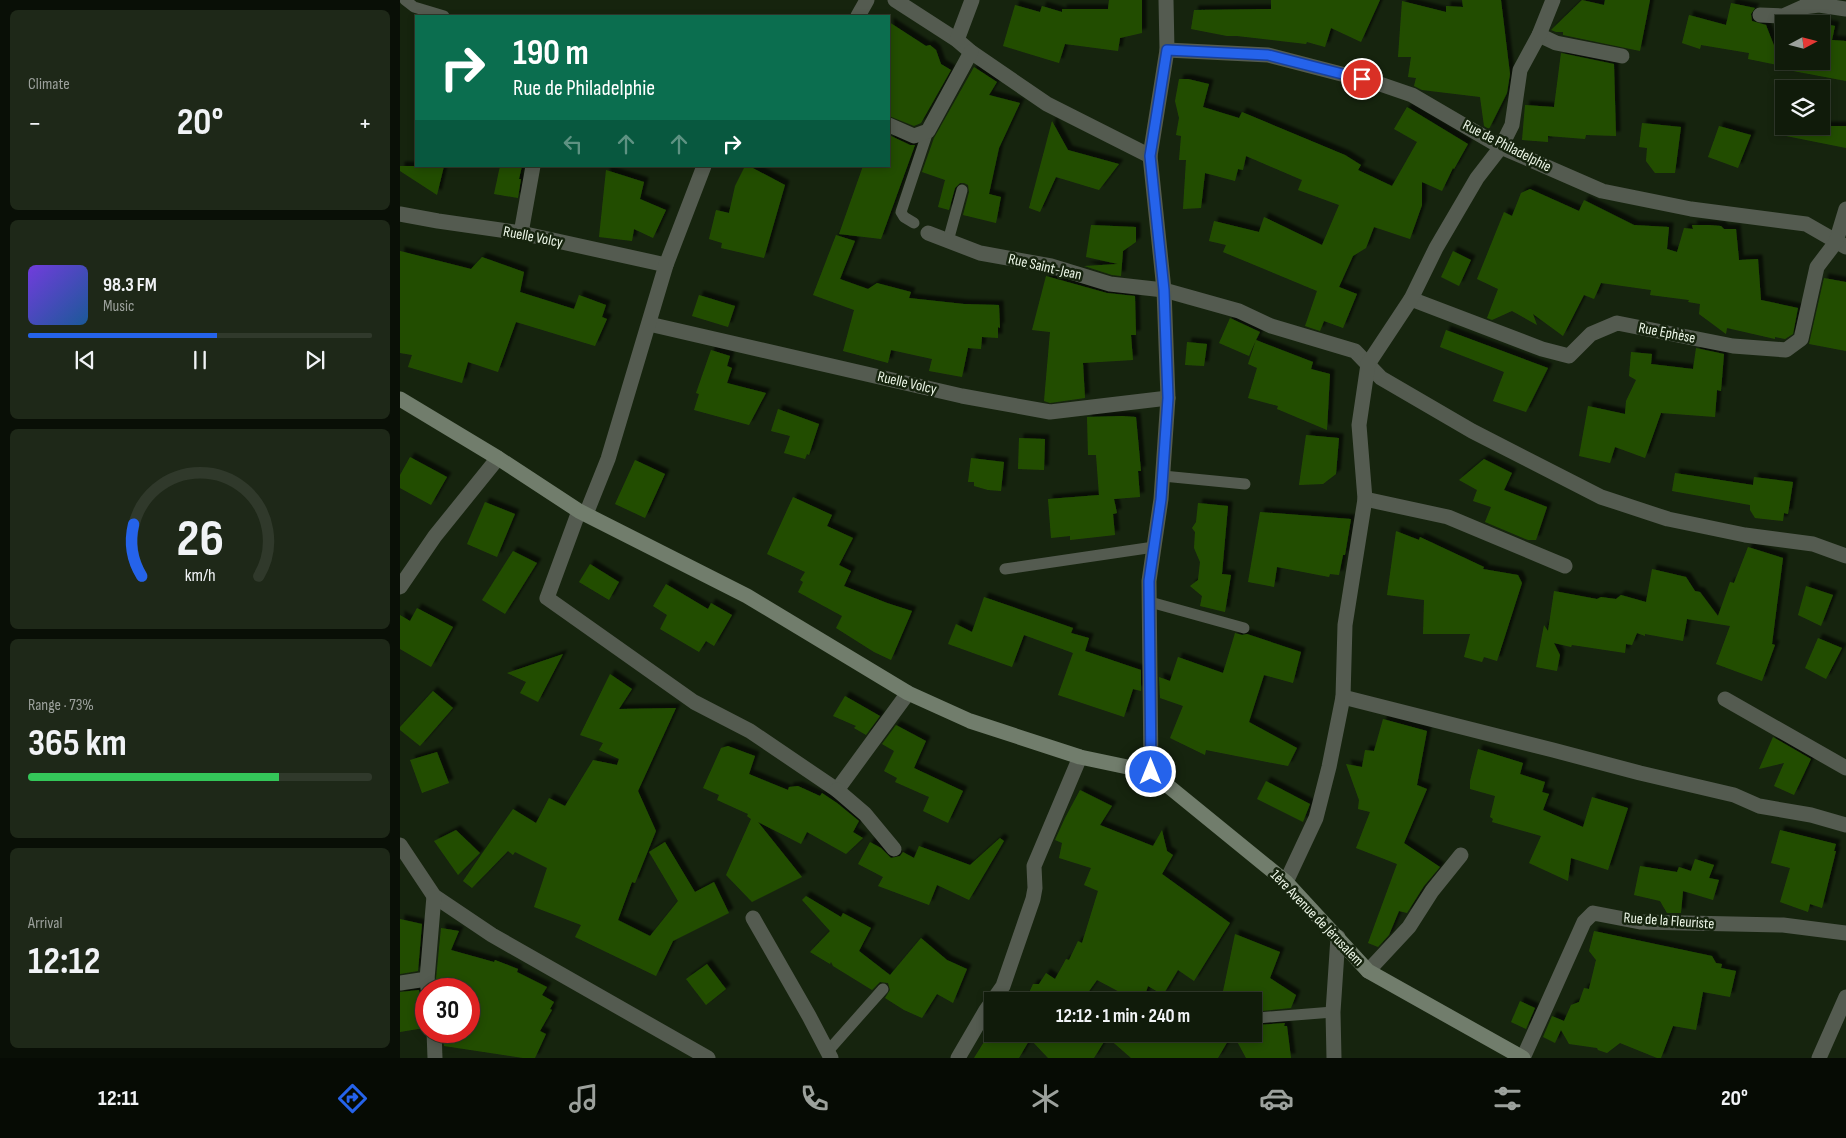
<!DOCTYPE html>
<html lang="en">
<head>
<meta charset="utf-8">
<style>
	:root { --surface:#101b0a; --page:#1e2818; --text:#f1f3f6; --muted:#9ca19c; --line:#30392b; --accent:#2563eb }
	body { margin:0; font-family:"Sofia Sans Condensed",sans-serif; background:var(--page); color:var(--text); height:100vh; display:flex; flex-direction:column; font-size:19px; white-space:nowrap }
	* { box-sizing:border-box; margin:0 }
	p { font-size:16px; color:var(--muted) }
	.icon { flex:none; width:28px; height:28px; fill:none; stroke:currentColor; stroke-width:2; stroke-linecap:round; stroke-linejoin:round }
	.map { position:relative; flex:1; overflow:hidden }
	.panel { display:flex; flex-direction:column; gap:10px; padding:10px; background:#090f06; width:400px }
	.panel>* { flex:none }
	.top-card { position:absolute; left:15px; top:15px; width:475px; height:152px; border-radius:0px; box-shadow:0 2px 8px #0003,0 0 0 1px var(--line); background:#0b6e4f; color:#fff; overflow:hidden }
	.needle { width:32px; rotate:83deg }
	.buttons { position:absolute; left:1375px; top:15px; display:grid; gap:10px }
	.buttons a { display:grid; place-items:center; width:55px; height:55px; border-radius:0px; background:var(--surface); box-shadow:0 2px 8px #0003,0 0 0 1px var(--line); font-size:25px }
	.speed { position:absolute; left:15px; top:978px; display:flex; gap:10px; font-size:25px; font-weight:700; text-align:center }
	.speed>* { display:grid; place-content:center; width:65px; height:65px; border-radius:50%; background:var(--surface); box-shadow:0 2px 8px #0003,0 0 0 1px var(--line); line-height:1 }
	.speed .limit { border:8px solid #d22; background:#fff; color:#111 }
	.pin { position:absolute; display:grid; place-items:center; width:42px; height:42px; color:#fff; margin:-21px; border:2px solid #fff; border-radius:50%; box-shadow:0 1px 5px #0007 }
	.me { position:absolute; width:55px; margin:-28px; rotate:0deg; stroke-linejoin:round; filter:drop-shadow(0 0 4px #0008) }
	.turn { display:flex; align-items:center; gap:18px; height:105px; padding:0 15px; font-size:22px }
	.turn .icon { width:65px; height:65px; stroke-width:2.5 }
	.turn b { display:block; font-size:35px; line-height:42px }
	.lanes { display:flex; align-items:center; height:48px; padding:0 15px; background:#0003; justify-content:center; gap:25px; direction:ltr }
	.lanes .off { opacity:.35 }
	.big { font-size:38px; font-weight:700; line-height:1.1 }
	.panel .widget { flex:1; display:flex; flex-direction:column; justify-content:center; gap:8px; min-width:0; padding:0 18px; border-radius:8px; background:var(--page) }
	.panel .dial { align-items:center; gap:0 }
	.dial svg { height:130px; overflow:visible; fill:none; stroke:var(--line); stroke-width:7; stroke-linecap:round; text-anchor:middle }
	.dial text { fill:var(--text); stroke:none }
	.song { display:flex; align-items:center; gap:15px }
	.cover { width:60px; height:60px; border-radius:8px; background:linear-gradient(135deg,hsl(260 70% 55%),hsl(210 70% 35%)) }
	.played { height:5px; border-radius:2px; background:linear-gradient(90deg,var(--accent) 55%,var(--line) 55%) }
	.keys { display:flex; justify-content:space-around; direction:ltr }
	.heat { display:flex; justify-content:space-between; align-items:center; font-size:28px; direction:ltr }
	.charge { height:8px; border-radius:4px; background:linear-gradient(90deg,#34c759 73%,var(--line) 0) }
	.trip { position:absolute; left:584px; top:992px; width:278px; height:50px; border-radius:0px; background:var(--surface); box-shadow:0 2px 8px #0003,0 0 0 1px var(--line); font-weight:700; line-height:50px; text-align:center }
	.tabs { display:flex; height:80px; justify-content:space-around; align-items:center; background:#060b04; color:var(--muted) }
	.tabs .icon { width:35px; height:35px }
	.tabs .current { color:var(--accent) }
	.tabs b { font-size:22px; color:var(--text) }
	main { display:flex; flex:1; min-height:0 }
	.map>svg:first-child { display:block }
</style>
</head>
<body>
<main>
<section class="panel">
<div class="widget"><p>Climate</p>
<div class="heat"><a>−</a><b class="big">20°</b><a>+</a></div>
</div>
<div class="widget">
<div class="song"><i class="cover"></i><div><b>98.3 FM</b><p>Music</p></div></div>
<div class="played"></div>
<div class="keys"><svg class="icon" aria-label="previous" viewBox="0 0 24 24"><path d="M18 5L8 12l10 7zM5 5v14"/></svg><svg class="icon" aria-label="pause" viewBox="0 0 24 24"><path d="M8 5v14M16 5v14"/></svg><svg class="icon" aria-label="next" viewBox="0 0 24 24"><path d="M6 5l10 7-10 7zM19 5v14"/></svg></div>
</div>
<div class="widget dial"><svg viewBox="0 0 100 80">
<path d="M14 69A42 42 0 1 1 86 69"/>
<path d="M14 69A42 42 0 0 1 9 37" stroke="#2563eb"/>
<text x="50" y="56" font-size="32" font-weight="700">26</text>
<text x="50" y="72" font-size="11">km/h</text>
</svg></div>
<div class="widget"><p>Range · 73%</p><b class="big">365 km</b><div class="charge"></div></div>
<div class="widget"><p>Arrival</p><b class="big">12:12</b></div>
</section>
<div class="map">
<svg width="1446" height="1058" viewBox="0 0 1446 1058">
	<defs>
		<filter id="shadow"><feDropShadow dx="4.5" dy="-4.5" stdDeviation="1" flood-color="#0009"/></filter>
	</defs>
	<rect width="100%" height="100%" fill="#16240e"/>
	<g fill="#244e01" filter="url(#shadow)">
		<path d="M709,0h33v33l-22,5 -2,13 -53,-7 -6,19 -56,-17 12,-41 25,7 2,-6 20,6v-3h46z"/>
		<path d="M871,0h109l-19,42 -30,-14 -6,19 -18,-5 -1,2 -69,-8h-10l-36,-7 3,-19 77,-1z"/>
		<path d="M1062,0h39l9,74 -3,19 -18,36 -5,-3 -4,-29 -58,-7 -8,-4 2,-8 -8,-1 3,-20h-13l4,-56 44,11v-6l17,1z"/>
		<path d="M1182,0l22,5 1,-5h45l-10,51 -77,-16v-3h-7l-5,-2z"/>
		<path d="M1331,3l24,5 -4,6 1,7 14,4 16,41 -34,-7 1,-6 -48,-8 -1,4 -18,-6 7,-28 37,10z"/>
		<path d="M1402,19l33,7 -3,14 14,1v40l-53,-10 2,-10h26v-37h-20z"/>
		<path d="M489,22l37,24 4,-1 6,5 5,14 10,6 -30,53 -7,3 -25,-10z"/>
		<path d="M1161,53l53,11 2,72 -30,-1 -1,4 -37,-3v6l-26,-2 3,-35 29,2z"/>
		<path d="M574,67l23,15 -8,13 31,8 -21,45 -10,46 12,3 -5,26 -33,-8 6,-23 -1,-7 -4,-2h-4l-5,5 -6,22 -11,-3 7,-27 -23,-8 12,-34z"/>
		<path d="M779,79h9l21,5 -6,23 36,11 3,-6 103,43 16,10 -3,5 34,16 25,-44 -23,-13 13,-22 61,37 -14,25 -1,-1 -11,23 -20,-9v23l-12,34 -36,-12 -8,21 -13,8 -14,31 18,7 -14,34 -19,-7 -4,10 -15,-5 12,-35 -94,-39 3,-7 -17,-4 5,-20 45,11 5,-15 58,28 17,-40 -41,-15 4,-10 -56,-24 -3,14 -5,-1 -3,12 -30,-8 -4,35 -18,1 3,-49h-7l2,-24 -5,-1 3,-17 -4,-17z"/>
		<path d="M652,121l16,29 51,14 -20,26 -43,-13 -16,35 -11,-4z"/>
		<path d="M1242,123l39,4 -6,46h-20l-9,-12 1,-13 -8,-1z"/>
		<path d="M1319,126l32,9 -13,33 -30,-11z"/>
		<path d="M1387,126h59v22l-60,-12z"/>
		<path d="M489,135l21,10h5l-34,94 -42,-5 24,-68h26z"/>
		<path d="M0,166h44l-7,29 -37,-24z"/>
		<path d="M100,166h22l-3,13h2l-3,19 -24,-4z"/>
		<path d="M345,166h4l36,19 -21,73 -43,-10 1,-5 -13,-4 7,-29 13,3 6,-27z"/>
		<path d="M206,170l38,12 -4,17 26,11 -13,28 -19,-9 -2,12 -33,-4z"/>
		<path d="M1130,189l49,22 5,-11 50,25 35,2 -2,22 10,3 7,-24 9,1 -1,-4h17l12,1 3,3h12l3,31 19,-1 3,41 37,8 -5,26 -8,5 -10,-2v2l-48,-11 -1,6 -27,-20 1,-10 -12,-2 1,-2 -39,-5 1,-5 -50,-7 -7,16 -10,-4 -21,41 -30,-22 4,11 -25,-14 -20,9 -5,-2 11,-29 -21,-10 27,-67 8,4 9,-23z"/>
		<path d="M691,225l45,2v15l-13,9 -2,25 -9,-1 -28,-9 34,-2 -32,-7z"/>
		<path d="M436,235l19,6 -15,38 28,10 9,-6 34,9 -2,6 55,6 35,1 1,23 -2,-1v11l-16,-1 -1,12 -13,-1 -6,29 -33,-6 3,-12 -41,-9 -3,13 -45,-12 11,-41 -41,-15z"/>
		<path d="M0,251l71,18 11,-12 42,15 -4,20 54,17 5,-14 27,10 -4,12 5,2 -12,27 -79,-24 -18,50 -30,-10 -6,21 -54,-16 4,-12 -12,-2z"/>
		<path d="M1053,251l18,9 -12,26 -18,-9z"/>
		<path d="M646,276l61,17 28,3 1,39h-5l2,25 -50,3 2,35 -35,5 -6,-2 6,-69 -18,-2z"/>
		<path d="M1424,278l22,4v69l-37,-7z"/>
		<path d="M299,295l36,11 -7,21 -36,-11z"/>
		<path d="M830,318l30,14 -4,8 57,22 -2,7 19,5 -3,56 -50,-21 1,-3 -30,-8 9,-30 -9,-4 8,-24 -7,16 -30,-13z"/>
		<path d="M1046,330l102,38 -22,44 -33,-11 11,-29 -64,-25z"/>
		<path d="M787,342l20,2 -3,22 -19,-1z"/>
		<path d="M1296,348l28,6 -3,37 -4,-1 -2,27 -54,-4 -16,45 -30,-11 -5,16 -31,-7 9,-50 37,8 1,-13 10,-21 -7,-4 2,-24 21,2 -1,10 42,5z"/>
		<path d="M311,350l19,6 -3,10 5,2 -5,15 39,10 -17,32 -55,-15 5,-16 -3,-1z"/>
		<path d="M378,409l41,15 -10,31 -2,-1 -2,5 -21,-6 6,-17 -19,-5z"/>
		<path d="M722,416l14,1 5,54h-3l2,26 -26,2 3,14 -4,1 2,21 -45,5v-4l-19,2 -3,-39 51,-4 -3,-40h-8l-1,-38z"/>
		<path d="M906,435l33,3 -3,36 -13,10 -24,1z"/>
		<path d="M619,438l26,1 -1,31 -26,-1z"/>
		<path d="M10,457l37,20 -16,28 -31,-17v-13z"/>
		<path d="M571,458l33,4 -3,29 -13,-1 -14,-4v-4h-6z"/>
		<path d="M1084,459l28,14 -8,17 43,17 -11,33h-8l-43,-18 6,-15 -18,-6 4,-11 -18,-10z"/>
		<path d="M235,460l30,14 -20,44 -30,-14z"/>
		<path d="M1275,473l78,12 1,-8 39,5 -5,32 -4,-1 -1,8 -28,-3 -5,-8v-5l-78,-14z"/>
		<path d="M393,497l39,18 -5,11 26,12 -14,27 12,6 -7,15 43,17 25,8 -21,49 -17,-8 -38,-24 6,-12 -44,-24 5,-10 -3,-2 5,-8 -38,-18z"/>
		<path d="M85,502l30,12 -18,43 -30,-13z"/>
		<path d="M798,503l30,3 -6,68 9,1 -6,37 -25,-6 2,-10 -12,-10 8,-6 2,-18 -6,-14 1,-16 -3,-4 4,-6z"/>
		<path d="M860,512l91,7 -6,36h-2l-4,20 -9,-1 -1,3 -52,-10 -3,20 -26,-5z"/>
		<path d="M996,531l23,9 1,-3 64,30 -1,2 35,6 4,8 -25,78 -13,-4 -2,5 -18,-5 6,-23h-47l1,-34 -37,-5z"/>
		<path d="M1348,547l35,11 -11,86 3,1 -13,36 -46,-17 14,-38 -43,-7 -4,22 -38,-7v2l-8,-3 -5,12 -6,-1 -1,9 -53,-8 -1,2 -17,-4 6,12 -3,16 -21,-4 8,-42 4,6 6,-40 43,8 4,-2 15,2 5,-4 25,7 6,-33 34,8 9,14 5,1 18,24 12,-34 4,1z"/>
		<path d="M113,551l24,12 -32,51 -23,-14z"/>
		<path d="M190,564l29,18 -10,18 -30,-18z"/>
		<path d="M266,584l42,25 3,-6 21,12 -18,31 -8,-5 -7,11 -39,-23 7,-14 -14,-9z"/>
		<path d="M1406,586l27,9 -12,31 -23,-11z"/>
		<path d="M584,597l89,31 -2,5 18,5 -4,13 56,19v21l-8,-2 -9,28 -66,-22 15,-42 -49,-18 -12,32 -64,-23 8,-20 16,8z"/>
		<path d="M17,608l36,19 -22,40 -31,-18v-34l10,6z"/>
		<path d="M835,633l7,2 5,-1 54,18 -8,31 -29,-8 -15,47 48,26 -9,18 -82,-16 -1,5 -35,-17 13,-32 -23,-8 -1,-21 11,4 8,-24 45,16z"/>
		<path d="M1418,638l24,10 -16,31 -21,-11z"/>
		<path d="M163,654l-25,48 -18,-9 6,-11 -19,-9z"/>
		<path d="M210,674l22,15 -13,20 57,-1 -38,83 18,40 -21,52 -3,-1 -14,38 32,16 28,-35 -29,-49 16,-10 30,50 19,-10 15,31 -56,28 -17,35 -81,-39 6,-12 -47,-18 13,-39 -32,-16 -2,3 -5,-4 -36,37 -9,-7 50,-72 23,14 13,-25 16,8 28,-46 24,5 2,-6 -20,-9 4,-7 -23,-8z"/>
		<path d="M33,691l20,17 -33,38 -20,-16v-3z"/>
		<path d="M445,696l35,20 -14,19 -12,-7 2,-2 -23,-10z"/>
		<path d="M983,719l44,12 -10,54 10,4 -23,54 36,24 -16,19 -17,27 -8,-2 -10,24 -11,12 -10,-4 29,-79 -41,-16 14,-36 -12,-3 1,-9 -13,-36 16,3 3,-17 9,1z"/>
		<path d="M496,725l30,16 -12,27 49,23 -15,32 -25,-12 6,-14 -34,-15 2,-4 -13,-7 10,-20 -12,-7z"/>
		<path d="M1373,737l38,22 -17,36 -20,-9 10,-23 -25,6z"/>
		<path d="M328,746l27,10 -6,18 39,16 1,-3 9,-1 22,10 2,-3 15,10 22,18 -6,11 10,6 -17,16 -39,-22 -6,12 -43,-22 44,55 -50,25 -26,-27 25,-56 -4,-3 1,-2 -31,-14 2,-5 -16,-7 18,-40z"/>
		<path d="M1078,749l45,14 -3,11 25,8 -3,10 7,2 -6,16 40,17 9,-30 36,11 -20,62 -37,-12 -3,23 -39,-18 12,-27 -49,-14 1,-3 -3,-2 5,-21 -25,-7v-8z"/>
		<path d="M37,752l12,31 -27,10 -12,-33z"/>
		<path d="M866,781l44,23 -7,18 -46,-23z"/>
		<path d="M680,790l32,16 -12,19 53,21 9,-16 5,21 6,4 -11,19 68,49 -36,58 -16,-11 -15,25 -15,-9 -5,15h-16l2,-4 -32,-17 -15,21h-63l9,-6 5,-11h6l7,-11 9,6 11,-20 3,1 9,-19 4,2 16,-52 -14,-6 7,-17 -32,-10 3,-15 -7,-3 10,-22z"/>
		<path d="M56,830l24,23 -22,22 -24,-34z"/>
		<path d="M1380,830l56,14 -2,7h2l-14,57 -12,-4 -2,8 -28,-10 10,-34 -19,-5z"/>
		<path d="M600,838l4,3 -35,59 -32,-15 -8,20 -51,-19 5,-9 -25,-13 12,-22 11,6 10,10 9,-2 3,-4 11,6 5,-12 51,19z"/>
		<path d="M1295,859l19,6 -5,13 10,2 -6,20 -30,-9 -2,22h-14l-7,-12 -26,-6 6,-29 37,6 2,-5 12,4z"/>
		<path d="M406,896l35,21 2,-4 28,15 -12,23 31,24 31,-37 26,22 20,9 -14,34 -16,-9 -15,24 -18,-8 -19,-12 5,-8 -2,-7 -8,-1 -8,8 -39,-24 -2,-4 -1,2 -20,-12 20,-21 -28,-31z"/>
		<path d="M0,919l22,5 -4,47 -18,3z"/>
		<path d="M41,928l18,3 -8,19 43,12 1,-2 23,9 -1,3 30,15 -5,8 12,7 -4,7 2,1 -12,21 6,3 -11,24h-12l-79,-12 -1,-15h26v-42h-32l-1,-10z"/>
		<path d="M1194,931l118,25 4,7 6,1 -1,4 15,3 -6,26 -27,-5 -7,38 -23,-4 -12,32h-4l-37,-15 -13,10 -9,-3 -1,-2 -28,-4 -8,-14 -6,13 -12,-6 9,-21 12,5 7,-16 8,-3 5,-14 5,1 7,-29 -7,-9z"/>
		<path d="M835,934l45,18 -10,26 26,17 -5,13 -39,4v-11h-31z"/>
		<path d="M307,964l19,25 -20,16 -20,-26z"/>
		<path d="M19,990l5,38 -24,4v-40z"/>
		<path d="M1120,1001l15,7 -9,21 -15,-7z"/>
		<path d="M885,1023l-1,3h3l4,32h-45l-13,-24h19v-10l6,1z"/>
		<path d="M592,1029v5h240l-14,24h-87l-24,-21 -13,21h-46l-18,-19 -11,19h-45z"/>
	</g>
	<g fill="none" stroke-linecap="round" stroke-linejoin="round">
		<g stroke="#545b50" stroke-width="11">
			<path d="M5,0l9,7 30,9"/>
			<path d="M514,223l-10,-6 -3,-5 27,-81"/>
			<path d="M548,241l14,-51"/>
			<path d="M763,476l82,8"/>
			<path d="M605,569l149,-22"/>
			<path d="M750,602l94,26"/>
			<path d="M857,1018l76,-6"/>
			<path d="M428,1051l55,-62"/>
		</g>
		<g stroke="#545b50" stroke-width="15">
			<path d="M495,0l62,40 14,12 76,52 103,52"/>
			<path d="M1360,15l23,1 20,-9 16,-2 27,4"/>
			<path d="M458,16l9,-16"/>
			<path d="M1139,35l17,8 66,13"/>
			<path d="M557,40l15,-40"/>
			<path d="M767,50l101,5 112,29 32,11 89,52 101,44 89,18 115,15 40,23"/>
			<path d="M489,125l25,11 14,-5 43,-79"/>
			<path d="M0,214l38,7 83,12 145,32"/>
			<path d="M121,233l12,-67"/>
			<path d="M528,233l52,20 71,13 59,18 54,6 75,21 32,15 84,25 26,27 91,53 129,66 67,22 77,16 68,9 33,12"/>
			<path d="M1011,299l131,50 27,7 22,-22 26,-11 116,23 53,4 15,-11 16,-72 19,-25 10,-33"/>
			<path d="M249,324l313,72 88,16 118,-14"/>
			<path d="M965,499l83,18 117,49"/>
			<path d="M179,511l-32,87 147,104 56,29 87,59 71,-97"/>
			<path d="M186,514l22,-55 58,-194 38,-99"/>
			<path d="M0,587l35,-51 63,-78"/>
			<path d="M943,697l210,53 87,23 94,22 25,11 52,9 35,10"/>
			<path d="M1325,699l121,69"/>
			<path d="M751,772l-2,-191 12,-82 7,-101 -4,-108 -14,-134 17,-106 -1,-50"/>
			<path d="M437,790l28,24 29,35"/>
			<path d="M0,845l34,51 58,39 216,123"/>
			<path d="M886,882l30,-64 13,-51 14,-70 2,-72 20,-126 -6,-74 9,-61 43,-65 25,-51 41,-70 24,-31 11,-22 8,-55 19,-35 14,-35"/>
			<path d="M353,918l56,98 22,42"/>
			<path d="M968,971l41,-44 23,-36 29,-36"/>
			<path d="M0,983l27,-4"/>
			<path d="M28,989l-1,-10 7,-83"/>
			<path d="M34,1031l1,27"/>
			<path d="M558,1058l28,-48 17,-24 30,-87 2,-11 -1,-22 46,-109"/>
			<path d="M934,1058l-1,-46 5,-75"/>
			<path d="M1123,1058l61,-136 9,-9 47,9 143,3 63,8"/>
			<path d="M1419,1058l27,-61"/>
		</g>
		<path stroke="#717d6c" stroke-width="15" d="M0,399l98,59 81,53 168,85 161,97 62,28 110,36 71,15 135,110 82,89 155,87"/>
	</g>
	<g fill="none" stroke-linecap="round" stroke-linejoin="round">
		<g stroke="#184099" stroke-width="12">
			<path id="route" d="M751,772l-2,-191 12,-82 7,-101 -4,-108 -14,-134 17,-106 101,5 94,24"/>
		</g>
		<use href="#route" stroke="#2563eb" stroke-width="9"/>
	</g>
	<g text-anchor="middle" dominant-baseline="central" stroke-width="5" stroke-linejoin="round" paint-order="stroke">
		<g font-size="15" fill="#ecf6e7" stroke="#16240e">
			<text transform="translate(1107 146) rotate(27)">Rue de Philadelphie</text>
			<text transform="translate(133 237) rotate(11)">Ruelle Volcy</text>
			<text transform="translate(645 267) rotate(13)">Rue Saint-Jean</text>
			<text transform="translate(1267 333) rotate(11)">Rue Ephèse</text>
			<text transform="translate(507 383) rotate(13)">Ruelle Volcy</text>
			<text transform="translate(917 918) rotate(46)">1ère Avenue de Jérusalem</text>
			<text transform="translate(1269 921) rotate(4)">Rue de la Fleuriste</text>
		</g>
	</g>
</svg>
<div class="buttons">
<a><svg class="needle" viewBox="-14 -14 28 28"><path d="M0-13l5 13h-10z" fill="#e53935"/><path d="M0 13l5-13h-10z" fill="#9ca19c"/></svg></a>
<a><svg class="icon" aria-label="layers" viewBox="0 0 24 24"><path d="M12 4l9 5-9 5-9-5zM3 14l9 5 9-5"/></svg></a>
</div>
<div class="speed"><div class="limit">30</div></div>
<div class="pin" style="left:962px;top:79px;background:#d93025"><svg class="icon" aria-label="arrive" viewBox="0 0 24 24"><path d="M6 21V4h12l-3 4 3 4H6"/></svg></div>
<svg class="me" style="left:751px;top:772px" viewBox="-20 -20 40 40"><circle r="17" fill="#2563eb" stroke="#fff" stroke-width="3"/><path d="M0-11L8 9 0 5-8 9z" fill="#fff"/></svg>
<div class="trip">12:12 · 1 min · 240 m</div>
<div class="top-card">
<div class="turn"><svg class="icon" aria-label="right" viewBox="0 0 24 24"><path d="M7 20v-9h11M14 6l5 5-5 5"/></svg><div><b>190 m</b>Rue de Philadelphie</div></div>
<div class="lanes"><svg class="icon off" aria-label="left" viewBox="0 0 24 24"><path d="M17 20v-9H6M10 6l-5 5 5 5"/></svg><svg class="icon off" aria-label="ahead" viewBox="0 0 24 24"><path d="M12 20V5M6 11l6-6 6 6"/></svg><svg class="icon off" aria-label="ahead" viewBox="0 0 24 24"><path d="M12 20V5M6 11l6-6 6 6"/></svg><svg class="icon" aria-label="right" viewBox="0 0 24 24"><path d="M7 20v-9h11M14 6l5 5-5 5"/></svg></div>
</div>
</div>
</main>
<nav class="tabs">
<b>12:11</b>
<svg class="icon current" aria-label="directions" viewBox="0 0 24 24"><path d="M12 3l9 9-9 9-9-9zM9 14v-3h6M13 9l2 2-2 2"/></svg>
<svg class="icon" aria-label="music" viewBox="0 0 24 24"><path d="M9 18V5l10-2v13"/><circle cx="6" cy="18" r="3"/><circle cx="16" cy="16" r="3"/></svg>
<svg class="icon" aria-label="phone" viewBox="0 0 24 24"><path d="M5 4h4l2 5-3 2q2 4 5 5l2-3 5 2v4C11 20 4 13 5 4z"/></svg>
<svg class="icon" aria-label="climate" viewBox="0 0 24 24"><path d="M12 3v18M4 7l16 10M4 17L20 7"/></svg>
<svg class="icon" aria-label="car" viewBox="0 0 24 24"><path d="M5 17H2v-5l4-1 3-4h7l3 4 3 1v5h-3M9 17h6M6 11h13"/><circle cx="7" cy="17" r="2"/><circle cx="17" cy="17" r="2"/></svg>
<svg class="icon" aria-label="filters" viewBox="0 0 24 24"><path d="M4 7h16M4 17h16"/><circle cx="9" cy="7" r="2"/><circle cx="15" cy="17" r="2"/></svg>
<b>20°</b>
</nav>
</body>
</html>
